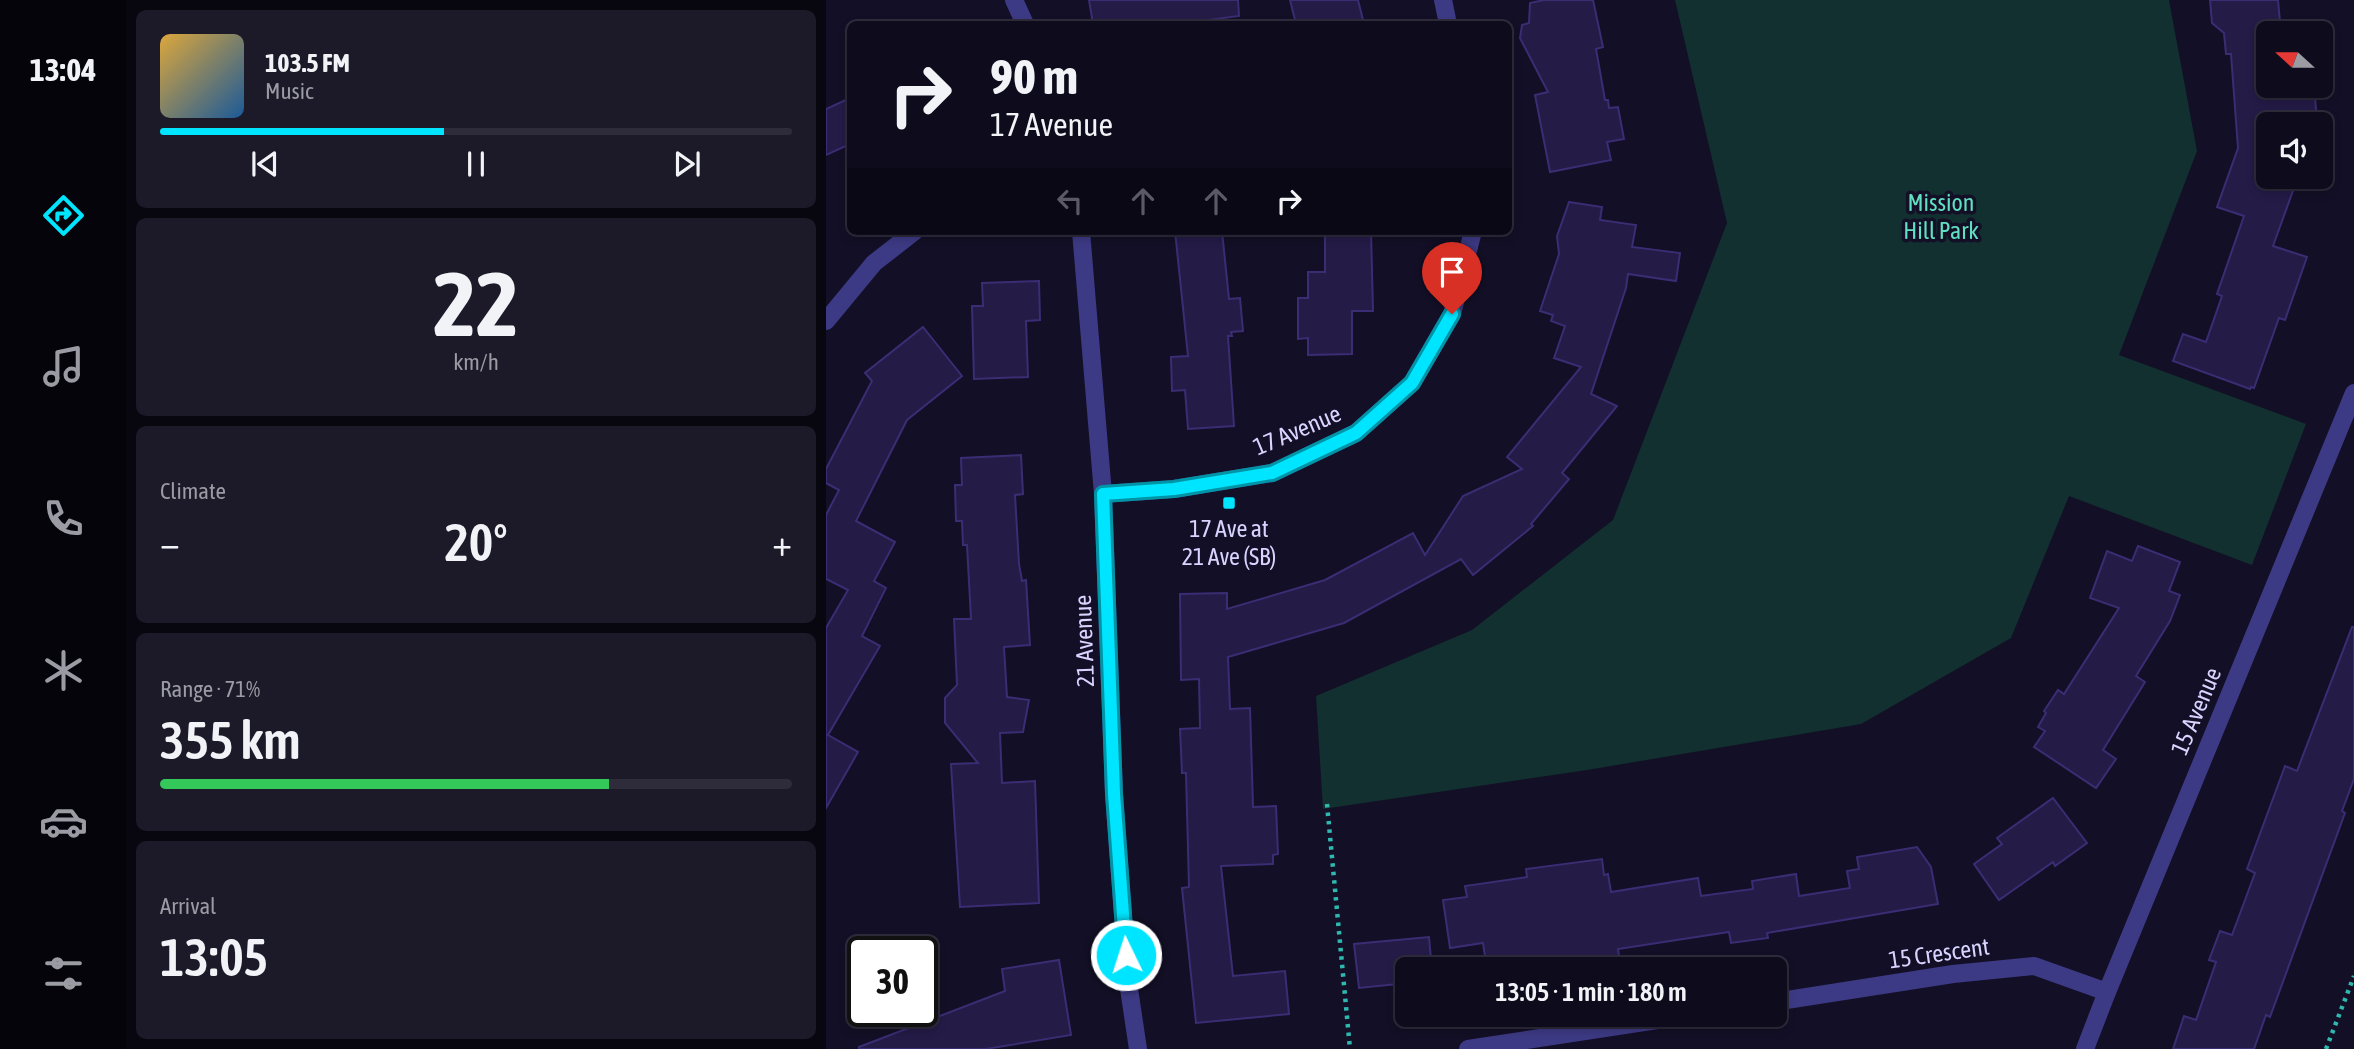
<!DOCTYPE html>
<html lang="en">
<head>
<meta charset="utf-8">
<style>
	:root { --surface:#0e0b1c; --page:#1c1929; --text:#f1f3f6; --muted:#9b9ba3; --line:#2e2b3b; --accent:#00e5ff }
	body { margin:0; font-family:"Asap Condensed",sans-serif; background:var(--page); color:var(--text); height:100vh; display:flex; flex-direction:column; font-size:26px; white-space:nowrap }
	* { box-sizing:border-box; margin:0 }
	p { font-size:23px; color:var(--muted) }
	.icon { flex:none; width:38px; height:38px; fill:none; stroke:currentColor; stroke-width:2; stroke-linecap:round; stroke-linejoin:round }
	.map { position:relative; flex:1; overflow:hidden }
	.details { display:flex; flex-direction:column; gap:10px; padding:10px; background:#08060f; width:700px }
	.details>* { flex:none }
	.guide { position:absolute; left:21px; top:21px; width:665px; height:214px; border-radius:10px; box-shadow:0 4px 10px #0003,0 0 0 2px var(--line); background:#0e0b1c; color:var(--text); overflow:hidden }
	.needle { width:46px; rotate:291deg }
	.buttons { position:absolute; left:1430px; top:21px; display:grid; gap:14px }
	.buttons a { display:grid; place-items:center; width:77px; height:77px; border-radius:10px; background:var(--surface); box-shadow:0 4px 10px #0003,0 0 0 2px var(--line); font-size:35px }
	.speed { position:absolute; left:21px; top:936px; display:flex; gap:14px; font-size:35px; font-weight:700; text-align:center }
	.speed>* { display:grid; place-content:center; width:91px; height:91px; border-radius:50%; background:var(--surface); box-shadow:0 4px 10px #0003,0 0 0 2px var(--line); line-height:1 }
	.speed .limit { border:4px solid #111; border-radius:10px; background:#fff; color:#111 }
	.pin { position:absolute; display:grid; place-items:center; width:60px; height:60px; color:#fff; margin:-72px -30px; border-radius:50% 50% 50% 0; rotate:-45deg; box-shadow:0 0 7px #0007 }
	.pin .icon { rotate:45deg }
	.me { position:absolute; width:77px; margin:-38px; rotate:356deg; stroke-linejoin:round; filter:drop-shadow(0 0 5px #0008) }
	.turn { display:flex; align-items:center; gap:24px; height:147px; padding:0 28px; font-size:32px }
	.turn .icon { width:91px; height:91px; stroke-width:2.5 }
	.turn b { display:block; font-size:49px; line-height:60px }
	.lanes { display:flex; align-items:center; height:66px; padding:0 28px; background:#0003; justify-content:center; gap:35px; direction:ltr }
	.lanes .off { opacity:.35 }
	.big { font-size:52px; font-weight:600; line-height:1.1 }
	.details .widget { flex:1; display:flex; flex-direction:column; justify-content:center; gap:10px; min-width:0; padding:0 24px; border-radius:10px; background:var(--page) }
	.details .dial { align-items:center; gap:0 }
	.dial b { font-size:91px; line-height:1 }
	.song { display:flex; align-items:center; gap:21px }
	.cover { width:84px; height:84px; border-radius:10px; background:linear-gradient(135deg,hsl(40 70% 55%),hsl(210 70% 35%)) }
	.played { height:7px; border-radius:4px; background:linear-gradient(90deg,var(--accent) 45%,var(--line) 45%) }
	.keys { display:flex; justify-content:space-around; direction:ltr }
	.heat { display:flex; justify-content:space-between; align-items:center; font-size:38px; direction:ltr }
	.charge { height:10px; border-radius:5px; background:linear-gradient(90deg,#34c759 71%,var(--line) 0) }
	.trip { position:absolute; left:569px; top:957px; width:392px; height:70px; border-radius:10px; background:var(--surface); box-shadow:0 4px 10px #0003,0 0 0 2px var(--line); font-weight:600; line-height:70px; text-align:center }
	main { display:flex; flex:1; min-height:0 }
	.dock { display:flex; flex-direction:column; width:126px; justify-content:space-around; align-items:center; background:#06040b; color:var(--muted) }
	.dock .icon { width:49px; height:49px }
	.dock .active { color:var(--accent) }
	.dock b { font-size:32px; color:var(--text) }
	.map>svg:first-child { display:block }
</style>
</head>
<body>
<main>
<nav class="dock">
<b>13:04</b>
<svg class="icon active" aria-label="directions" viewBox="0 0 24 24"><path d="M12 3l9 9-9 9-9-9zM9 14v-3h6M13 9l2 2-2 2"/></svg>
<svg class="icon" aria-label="music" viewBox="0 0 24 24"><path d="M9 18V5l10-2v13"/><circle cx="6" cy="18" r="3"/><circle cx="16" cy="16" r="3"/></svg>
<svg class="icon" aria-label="phone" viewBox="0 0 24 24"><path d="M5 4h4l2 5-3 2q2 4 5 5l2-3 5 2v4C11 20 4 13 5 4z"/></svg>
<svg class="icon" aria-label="climate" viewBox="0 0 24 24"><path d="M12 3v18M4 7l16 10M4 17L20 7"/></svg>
<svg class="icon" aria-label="car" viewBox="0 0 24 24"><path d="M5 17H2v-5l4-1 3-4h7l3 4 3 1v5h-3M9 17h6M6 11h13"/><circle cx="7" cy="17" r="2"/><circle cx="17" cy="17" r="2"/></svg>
<svg class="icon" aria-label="filters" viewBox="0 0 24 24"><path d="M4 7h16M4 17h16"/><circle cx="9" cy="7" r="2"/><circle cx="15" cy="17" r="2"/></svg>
</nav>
<section class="details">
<div class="widget">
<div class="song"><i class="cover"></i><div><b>103.5 FM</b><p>Music</p></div></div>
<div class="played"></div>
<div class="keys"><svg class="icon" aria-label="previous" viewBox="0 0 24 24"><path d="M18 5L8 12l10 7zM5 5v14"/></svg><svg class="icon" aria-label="pause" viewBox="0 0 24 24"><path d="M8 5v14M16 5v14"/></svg><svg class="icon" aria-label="next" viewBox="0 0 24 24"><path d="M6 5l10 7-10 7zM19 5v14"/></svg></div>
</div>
<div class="widget dial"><b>22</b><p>km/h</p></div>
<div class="widget"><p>Climate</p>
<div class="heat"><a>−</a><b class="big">20°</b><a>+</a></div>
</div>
<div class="widget"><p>Range · 71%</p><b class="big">355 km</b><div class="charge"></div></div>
<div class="widget"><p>Arrival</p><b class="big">13:05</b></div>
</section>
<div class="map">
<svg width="1528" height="1049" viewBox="0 0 1528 1049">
	<rect width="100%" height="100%" fill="#130f26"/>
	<path fill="#12302f" d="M849,0h494l28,151 -78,204 187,69 -54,141 -183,-69 -58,142 -150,86 -274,46 -264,39 -7,-113 156,-66 141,-110 114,-297z"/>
	<g fill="#241b47" stroke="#3b2d73" stroke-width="2">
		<path d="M263,0h149l1,16 -61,8h-85z"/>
		<path d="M464,0h68l6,24h-68z"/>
		<path d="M718,0h49l10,47 -7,2 9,51h3l1,8 9,-1 6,32 -17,3 4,18 -61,12 -15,-77 13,-3 -28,-54 2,-13 7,-2 1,-20z"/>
		<path d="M1384,0h68l3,33h-13v53h25l1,12 21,-2 2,28h-49v53h30l-25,69 34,11 -22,63 -6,-2 -25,70 -3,-1 -1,2 -77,-28 10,-27 23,8 16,-46 -5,-2 27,-78 -27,-9 21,-59 -7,-94h-5l-2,-21 -12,-10z"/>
		<path d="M24,98v46l-24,11v-46z"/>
		<path d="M743,202l33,5 -2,13 36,5 -4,22 48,6 -4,28 -48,-7 -2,14 -35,106 26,12 -55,67 7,6 -38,45 2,2 -60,49 -12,-16 -117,64 -116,34 2,52 20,-1 3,99 23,-1 2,48 -5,1v9l-52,2 12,110 52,-5 4,43 -93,9 -14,-135 7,-1 -3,-114h-4l-2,-44 20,-1 -1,-49 -18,1 -1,-86 47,-1v16l98,-29 88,-47 12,22 38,-59 59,-27 -15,-12 74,-90 -27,-9 11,-32 -14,-5 2,-6 -13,-4 19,-57 -2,-18z"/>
		<path d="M349,231h47l7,68 11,-1 3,33 -12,1 1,4h-4l6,90 -46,3 -3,-39 -13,1 -1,-34 17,-1z"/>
		<path d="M499,231h46l2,80h-21v43l-44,1v-17l-10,1v-41h10v-26h17z"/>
		<path d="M213,281l1,39 -14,1 2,56 -54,2 -2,-73h11l-1,-23z"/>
		<path d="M97,327l39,49 -55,44 -51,101 39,21 -21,39 12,7 -24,48 18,10 -52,89 30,17 -32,56v-180l22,-38 -22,-11v-64l13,-25 -13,-7v-14l46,-88 -7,-8z"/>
		<path d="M195,455l2,39 -8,1 4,69 3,17 4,-1 4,65 -26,2 3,50 22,3 -6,32 -23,1 2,50 33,-2 4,122 -79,4 -9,-143 27,-1 -33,-40v-25l12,-13 -3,-66h17l-4,-74h-4l-1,-24h-6l-1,-36h7l-1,-27z"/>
		<path d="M1312,546l42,16 -11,29 11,4 -10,26 -34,55 9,6 -42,68 13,9 -20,29 -62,-41 11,-16 -7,-4 8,-14 -2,-2 14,-21 6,4 55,-86 -29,-10 17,-47 25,10z"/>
		<path d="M1526,627h2v152l-12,32 3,2 -75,204 -4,-2 -12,34h-81l11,-33 12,4 20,-58 -7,-2 11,-29 12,4 23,-62 -8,-4 38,-103 12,5z"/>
		<path d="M1227,798l34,45 -32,23 -2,-4 -54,38 -25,-36 28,-20 -5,-6z"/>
		<path d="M1091,847l14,20 7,37 -171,29 1,5 -37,5 -2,-11 -111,17 1,7 -36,5 -1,-4 -56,7v6h-39l-4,-27 -33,5 -7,-48 24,-3 -2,-11 62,-9 -1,-8 76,-10 2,16 4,-1 3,18 87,-14 3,18 52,-7 -1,-8 44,-7 3,22 51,-8 -3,-17 12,-2 -2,-12z"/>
		<path d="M603,937l3,33h-25v13l-48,5 -5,-44z"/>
		<path d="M233,960l12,75 -85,14h-127v-2l146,-56 -3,-22z"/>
	</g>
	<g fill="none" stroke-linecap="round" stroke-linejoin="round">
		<g stroke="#2fb8b0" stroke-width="4.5" stroke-dasharray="3.5 5" stroke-linecap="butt">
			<path d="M501,804l23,245"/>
			<path d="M1500,1049l28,-73"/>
		</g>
		<g stroke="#3d3a85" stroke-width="18">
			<path d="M188,0l11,24"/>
			<path d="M617,0l5,24"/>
			<path d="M255,231l22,263 11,300 14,188 10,67"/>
			<path d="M0,321l48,-58 41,-32"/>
			<path d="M277,494l71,-5 98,-16 84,-40 56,-50 40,-69 21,-83"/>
			<path d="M948,1002l179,-28 81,-8 73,26"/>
			<path d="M642,1049l222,-34"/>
			<path d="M1259,1049l22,-57 247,-599"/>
		</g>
	</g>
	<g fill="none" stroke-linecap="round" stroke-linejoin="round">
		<g stroke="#0095a6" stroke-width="18">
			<path id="route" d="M300,955l-12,-161 -11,-300 71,-5 98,-16 84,-40 56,-50 40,-69"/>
		</g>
		<use href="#route" stroke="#00e5ff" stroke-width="12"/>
	</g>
	<rect fill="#00e5ff" stroke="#130f26" stroke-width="2.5" x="396" y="496" width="14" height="14" rx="3.5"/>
	<g text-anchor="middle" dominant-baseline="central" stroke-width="7" stroke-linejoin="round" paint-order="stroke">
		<g font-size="24" fill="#5fe0c0" stroke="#130f26">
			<text x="1115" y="202">Mission<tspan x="1115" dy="28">Hill Park</tspan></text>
		</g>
		<g font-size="24" fill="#d9d4ff" stroke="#130f26">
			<text transform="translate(471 430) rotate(-23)">17 Avenue</text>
			<text transform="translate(258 641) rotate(-92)">21 Avenue</text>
			<text transform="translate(1370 711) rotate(-67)">15 Avenue</text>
			<text transform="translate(1113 953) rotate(-8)">15 Crescent</text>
		</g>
		<g font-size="24" fill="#d9d4ff" stroke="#130f26">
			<text x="403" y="528">17 Ave at<tspan x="403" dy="28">21 Ave (SB)</tspan></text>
		</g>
	</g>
</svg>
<div class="buttons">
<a><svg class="needle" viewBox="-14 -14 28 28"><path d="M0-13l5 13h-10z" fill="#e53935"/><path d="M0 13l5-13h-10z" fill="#9b9ba3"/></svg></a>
<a><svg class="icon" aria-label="sound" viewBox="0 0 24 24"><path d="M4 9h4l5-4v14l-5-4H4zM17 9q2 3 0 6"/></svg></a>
</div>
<div class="speed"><div class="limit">30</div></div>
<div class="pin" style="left:626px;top:314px;background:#d93025"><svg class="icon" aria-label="arrive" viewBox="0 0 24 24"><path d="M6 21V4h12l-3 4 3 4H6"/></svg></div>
<svg class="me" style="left:300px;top:955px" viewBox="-20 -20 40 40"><circle r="17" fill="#00e5ff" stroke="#fff" stroke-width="3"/><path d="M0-11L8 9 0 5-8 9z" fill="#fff"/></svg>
<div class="trip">13:05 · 1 min · 180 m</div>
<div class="guide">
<div class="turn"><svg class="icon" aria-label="right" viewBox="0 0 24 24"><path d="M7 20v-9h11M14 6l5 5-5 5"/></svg><div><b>90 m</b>17 Avenue</div></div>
<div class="lanes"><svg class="icon off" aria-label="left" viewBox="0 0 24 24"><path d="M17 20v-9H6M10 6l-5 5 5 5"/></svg><svg class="icon off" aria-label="ahead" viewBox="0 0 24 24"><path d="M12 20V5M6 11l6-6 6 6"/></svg><svg class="icon off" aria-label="ahead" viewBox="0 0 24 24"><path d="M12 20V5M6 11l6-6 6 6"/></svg><svg class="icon" aria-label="right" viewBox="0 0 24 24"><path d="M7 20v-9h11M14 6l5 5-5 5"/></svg></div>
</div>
</div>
</main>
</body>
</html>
